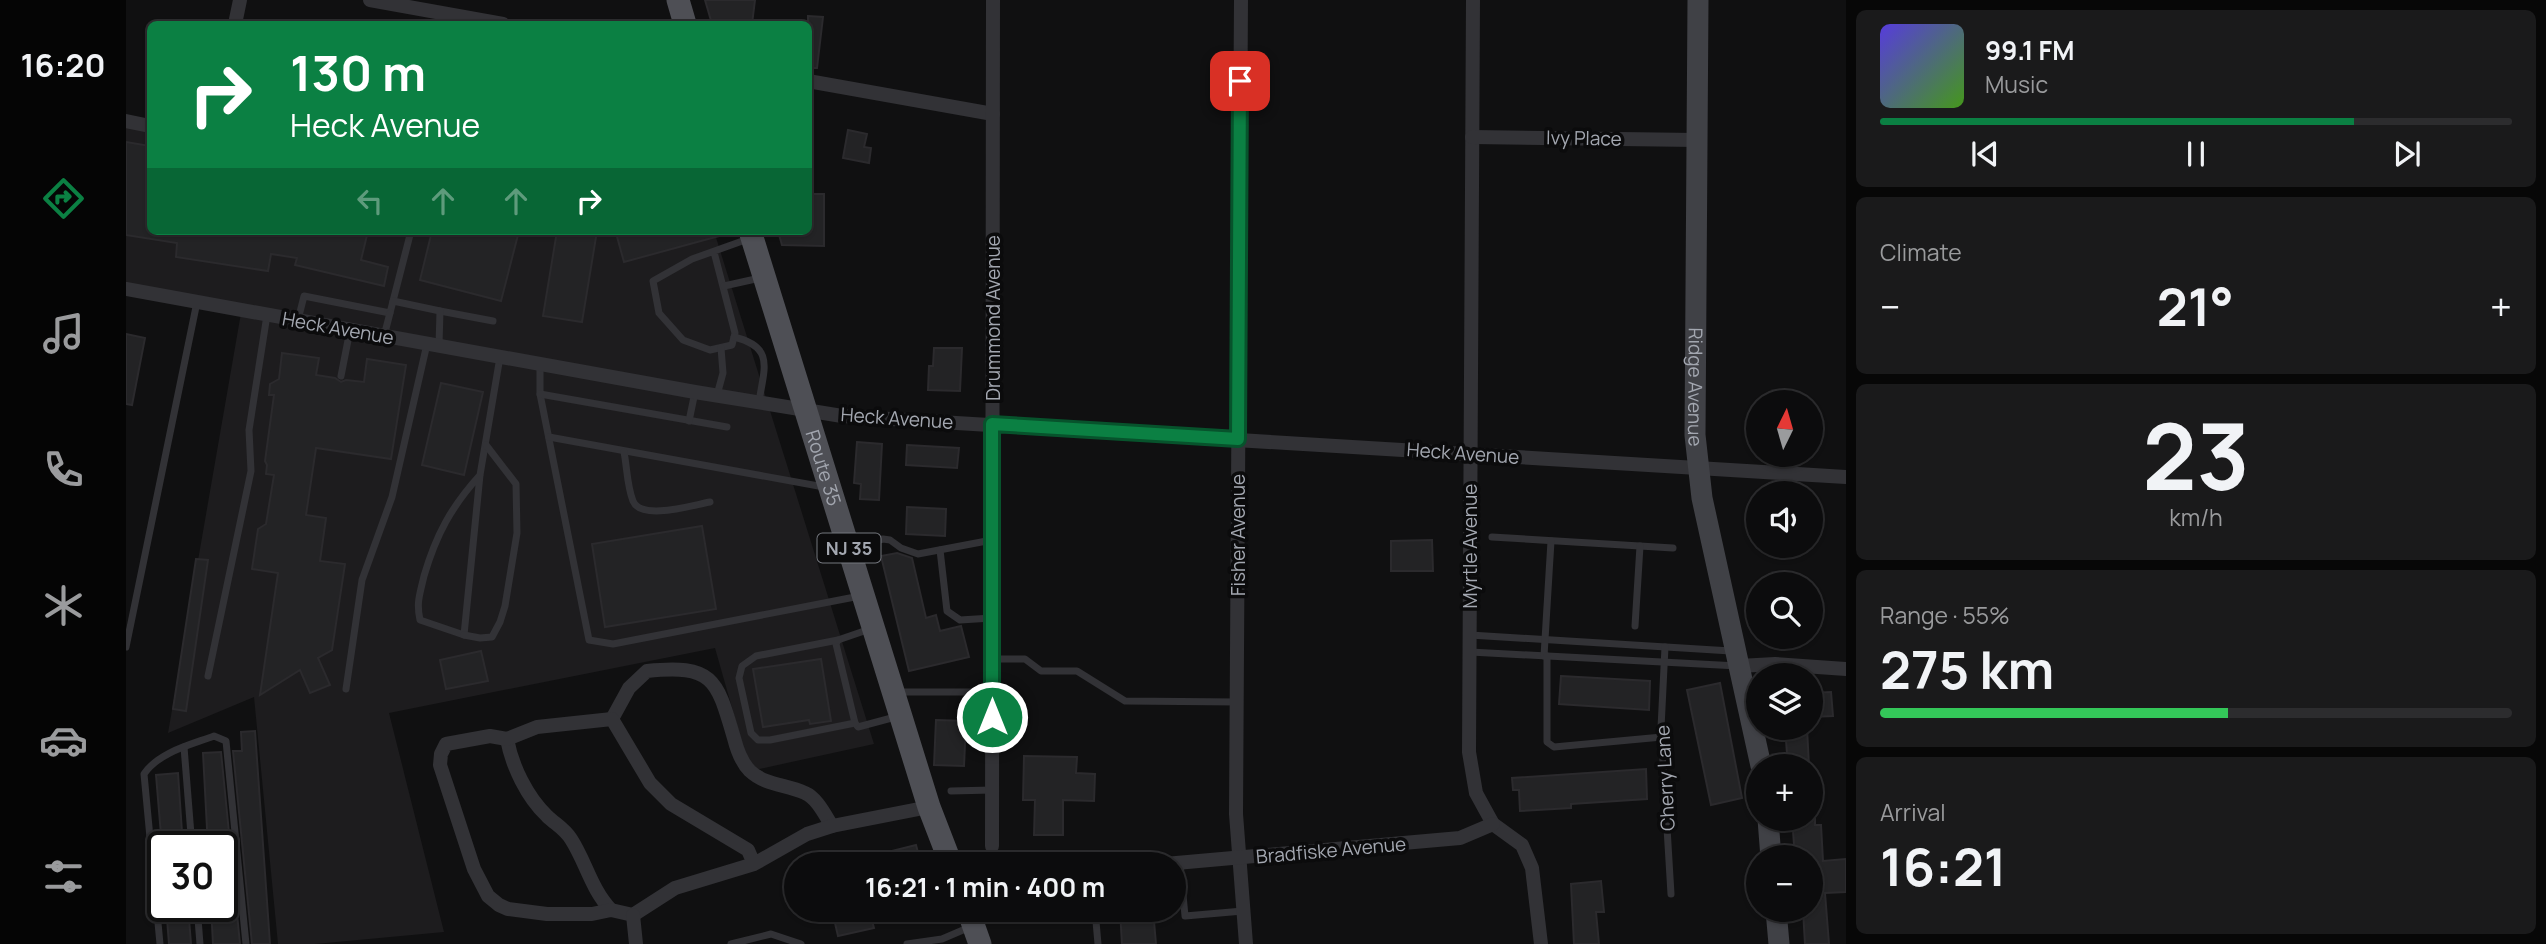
<!DOCTYPE html>
<html lang="en">
<head>
<meta charset="utf-8">
<style>
	:root { --surface:#0c0c0d; --page:#1a1a1b; --text:#f1f3f6; --muted:#9a9b9d; --line:#2c2c2e; --accent:#0b8043 }
	body { margin:0; font-family:Manrope,sans-serif; background:var(--page); color:var(--text); height:100vh; display:flex; flex-direction:column; font-size:26px; white-space:nowrap }
	* { box-sizing:border-box; margin:0 }
	p { font-size:23px; color:var(--muted) }
	.icon { flex:none; width:38px; height:38px; fill:none; stroke:currentColor; stroke-width:2; stroke-linecap:round; stroke-linejoin:round }
	.map { position:relative; flex:1; overflow:hidden }
	.side { display:flex; flex-direction:column; gap:10px; padding:10px; background:#070707; width:700px }
	.side>* { flex:none }
	.hud { position:absolute; left:21px; top:21px; width:665px; height:214px; border-radius:10px; box-shadow:0 2px 5px #0004,0 0 0 2px var(--line); background:#0b8043; color:#fff; overflow:hidden }
	.needle { width:46px; rotate:5deg }
	.buttons { position:absolute; left:1620px; top:390px; display:grid; gap:14px }
	.buttons a { display:grid; place-items:center; width:77px; height:77px; border-radius:50%; background:var(--surface); box-shadow:0 2px 5px #0004,0 0 0 2px var(--line); font-size:35px }
	.speed { position:absolute; left:21px; top:831px; display:flex; gap:14px; font-size:35px; font-weight:700; text-align:center }
	.speed>* { display:grid; place-content:center; width:91px; height:91px; border-radius:50%; background:var(--surface); box-shadow:0 2px 5px #0004,0 0 0 2px var(--line); line-height:1 }
	.speed .limit { border:4px solid #111; border-radius:10px; background:#fff; color:#111 }
	.pin { position:absolute; display:grid; place-items:center; width:60px; height:60px; color:#fff; margin:-30px; border-radius:14px; box-shadow:0 4px 10px #0006 }
	.me { position:absolute; width:77px; margin:-38px; rotate:0deg; stroke-linejoin:round; filter:drop-shadow(0 0 5px #0008) }
	.turn { display:flex; align-items:center; gap:24px; height:147px; padding:0 28px; font-size:32px }
	.turn .icon { width:91px; height:91px; stroke-width:2.5 }
	.turn b { display:block; font-size:49px; line-height:60px }
	.lanes { display:flex; align-items:center; height:66px; padding:0 28px; background:#0003; justify-content:center; gap:35px; direction:ltr }
	.lanes .off { opacity:.35 }
	.big { font-size:52px; font-weight:700; line-height:1.1 }
	.side .tile { flex:1; display:flex; flex-direction:column; justify-content:center; gap:10px; min-width:0; padding:0 24px; border-radius:10px; background:var(--page) }
	.side .dial { align-items:center; gap:0 }
	.dial b { font-size:91px; line-height:1 }
	.song { display:flex; align-items:center; gap:21px }
	.cover { width:84px; height:84px; border-radius:10px; background:linear-gradient(135deg,hsl(250 70% 55%),hsl(100 70% 35%)) }
	.played { height:7px; border-radius:4px; background:linear-gradient(90deg,var(--accent) 75%,var(--line) 75%) }
	.keys { display:flex; justify-content:space-around; direction:ltr }
	.heat { display:flex; justify-content:space-between; align-items:center; font-size:38px; direction:ltr }
	.charge { height:10px; border-radius:5px; background:linear-gradient(90deg,#34c759 55%,var(--line) 0) }
	.trip { position:absolute; left:658px; top:852px; width:402px; height:70px; border-radius:35px; background:var(--surface); box-shadow:0 2px 5px #0004,0 0 0 2px var(--line); font-weight:700; line-height:70px; text-align:center }
	main { display:flex; flex:1; min-height:0 }
	.dock { display:flex; flex-direction:column; width:126px; justify-content:space-around; align-items:center; background:#050505; color:var(--muted) }
	.dock .icon { width:49px; height:49px }
	.dock .current { color:var(--accent) }
	.dock b { font-size:32px; color:var(--text) }
	.map>svg:first-child { display:block }
</style>
</head>
<body>
<main>
<nav class="dock">
<b>16:20</b>
<svg class="icon current" aria-label="directions" viewBox="0 0 24 24"><path d="M12 3l9 9-9 9-9-9zM9 14v-3h6M13 9l2 2-2 2"/></svg>
<svg class="icon" aria-label="music" viewBox="0 0 24 24"><path d="M9 18V5l10-2v13"/><circle cx="6" cy="18" r="3"/><circle cx="16" cy="16" r="3"/></svg>
<svg class="icon" aria-label="phone" viewBox="0 0 24 24"><path d="M5 4h4l2 5-3 2q2 4 5 5l2-3 5 2v4C11 20 4 13 5 4z"/></svg>
<svg class="icon" aria-label="climate" viewBox="0 0 24 24"><path d="M12 3v18M4 7l16 10M4 17L20 7"/></svg>
<svg class="icon" aria-label="car" viewBox="0 0 24 24"><path d="M5 17H2v-5l4-1 3-4h7l3 4 3 1v5h-3M9 17h6M6 11h13"/><circle cx="7" cy="17" r="2"/><circle cx="17" cy="17" r="2"/></svg>
<svg class="icon" aria-label="filters" viewBox="0 0 24 24"><path d="M4 7h16M4 17h16"/><circle cx="9" cy="7" r="2"/><circle cx="15" cy="17" r="2"/></svg>
</nav>
<div class="map">
<svg width="1720" height="944" viewBox="0 0 1720 944">
	<rect width="100%" height="100%" fill="#101011"/>
	<path fill="#1d1c1e" d="M0,121l24,5v105h564l160,513 -124,27 -35,-123 -326,65 55,219 -129,12h-37l-24,-247 -86,36 73,-420 -115,-23z"/>
	<g fill="#232325" stroke="#2b2a2d" stroke-width="2">
		<path d="M579,0h50l-3,24h-40z"/>
		<path d="M682,16l15,1 -6,51h-9z"/>
		<path d="M722,130l19,4 -3,13 7,1 -2,15 -26,-5z"/>
		<path d="M0,142l24,4v85h218l-7,29 27,7 -4,19 -89,-21 2,-7 -26,-4 -3,17 -92,-14 1,-14 -51,-8z"/>
		<path d="M682,194h16v52l-42,-1 -4,-14h30z"/>
		<path d="M306,231h87l-18,70 -81,-21z"/>
		<path d="M431,231h40l-15,91 -39,-6z"/>
		<path d="M498,231h99v4l-99,27 -8,-29z"/>
		<path d="M0,334l19,4 -13,67 -6,-1z"/>
		<path d="M808,348h28l-2,43 -32,-1 1,-24h4z"/>
		<path d="M156,353l37,5 -3,17 19,3 6,4 5,-2 18,2 3,-23 39,6 -15,94 -75,-11 -10,67 20,3 -6,43 25,3 -13,86 -14,8 12,27 -20,8 -10,-23 -40,25 18,-122 -26,-4 6,-40 8,-5 8,-49 -8,-1 1,-9 -2,-4 9,-66h-5l1,-11 9,-5z"/>
		<path d="M315,383l42,9 -19,83 -42,-10z"/>
		<path d="M731,442l25,2 -3,56 -19,-1 1,-15 -7,-1z"/>
		<path d="M781,445l52,3 -2,20 -51,-3z"/>
		<path d="M781,507l39,2 -1,27 -39,-2z"/>
		<path d="M576,526l14,83 -111,18 -13,-83z"/>
		<path d="M1306,540l1,31h-42v-30z"/>
		<path d="M771,553l15,5 14,60 10,-3 4,16 21,-5 8,31 -60,14 -28,-115z"/>
		<path d="M70,559l12,1 -22,151 -13,-2z"/>
		<path d="M355,651l7,30 -42,8 -6,-29z"/>
		<path d="M695,659l10,62 -21,3 -1,-4 -46,7 -10,-58z"/>
		<path d="M1435,676l89,5 -1,29 -90,-6z"/>
		<path d="M1594,683l22,115 -31,7 -24,-115z"/>
		<path d="M1705,692l2,24 -22,1v-24z"/>
		<path d="M810,720l30,1 -2,45 -30,-1z"/>
		<path d="M1659,728h22l2,38h-21z"/>
		<path d="M129,731l15,213h-18l-19,-193h9l-1,-19z"/>
		<path d="M95,752l19,192h-27l-2,-38h11v-59h-14l-5,-94z"/>
		<path d="M898,756l53,1 -1,16 19,1 -1,27 -31,-1v35h-29l1,-35h-12z"/>
		<path d="M1520,769l1,30 -76,5v4l-51,3 -1,-21h-6l-1,-12z"/>
		<path d="M52,773l5,74h-21l-6,-72z"/>
		<path d="M1662,819h27v6h6l2,36 23,-2v33l-21,1 4,51h-24l-2,-34h8v-52h-16l-2,-27h-4z"/>
		<path d="M790,845l5,19h-64l-1,-4z"/>
		<path d="M1475,881l3,31h-8l3,32h-25l-3,-60z"/>
		<path d="M40,906h22l3,38h-22z"/>
		<path d="M706,910h37l5,18 -36,8z"/>
		<path d="M994,910h33l3,34h-34z"/>
	</g>
	<g fill="none" stroke-linecap="round" stroke-linejoin="round">
		<g stroke="#323236" stroke-width="7">
			<path d="M588,252l21,81 -3,12 -22,5 -27,-10 -24,-27 -6,-32 39,-22 56,-20"/>
			<path d="M598,286l36,-8"/>
			<path d="M267,301l18,-70"/>
			<path d="M314,311l53,10"/>
			<path d="M172,320l6,-24 86,17 3,-12 47,10 -1,34"/>
			<path d="M258,336l6,-23"/>
			<path d="M608,337c41,10 30,31 25,65"/>
			<path d="M414,364v30l49,246 24,4 247,-48"/>
			<path d="M215,376l9,-46"/>
			<path d="M414,394l187,33"/>
			<path d="M591,395l6,-22 -2,-25"/>
			<path d="M563,421l6,-29"/>
			<path d="M423,437l275,50"/>
			<path d="M498,452c3,15 3,34 9,49 8,20 60,4 77,1"/>
			<path d="M354,475c-29,32 -44,60 -56,101 -4,18 -8,26 -4,44l44,15 16,-160 20,-118"/>
			<path d="M1366,537l181,11"/>
			<path d="M727,547l30,-8 7,1 11,8 17,6 74,-14"/>
			<path d="M814,550l7,61 13,9 32,-2"/>
			<path d="M1509,626l5,-80"/>
			<path d="M744,629l-32,11 -2,4 19,79 3,4 41,-11"/>
			<path d="M338,635l16,3 12,-1 8,-15 5,-16 12,-73 -1,-49 -30,-39"/>
			<path d="M1344,635l261,16"/>
			<path d="M712,640l-82,16 -14,10 -3,12 12,55 7,7h12l85,-17"/>
			<path d="M0,647l71,-345"/>
			<path d="M1539,647l-4,81 10,166"/>
			<path d="M1344,652l268,14"/>
			<path d="M1418,656l7,-115"/>
			<path d="M1421,656v86l7,5 108,-10"/>
			<path d="M867,659h32l16,12h36l48,30 112,1"/>
			<path d="M82,676l43,-205 -2,-41 18,-115"/>
			<path d="M220,689l16,-109 30,-83 35,-153"/>
			<path d="M773,692h93"/>
			<path d="M58,747l8,100"/>
			<path d="M825,791l41,-1"/>
			<path d="M1054,863l5,53 58,-5"/>
			<path d="M71,906l3,38"/>
			<path d="M969,910l3,34"/>
			<path d="M899,916l70,-5"/>
			<path d="M34,944l-16,-170c15,-22 46,-29 70,-38l12,5 20,203"/>
			<path d="M605,944l40,-10 30,10"/>
			<path d="M781,944l35,-5 28,-12"/>
		</g>
		<g stroke="#323236" stroke-width="14">
			<path d="M244,0l133,24"/>
			<path d="M1115,0l-5,814 10,130"/>
			<path d="M1347,0l-4,752 7,41 17,31 29,21 10,23 9,76"/>
			<path d="M109,24l5,-24"/>
			<path d="M682,81l185,33"/>
			<path d="M0,121l24,5"/>
			<path d="M1346,137l224,3"/>
			<path d="M0,289l569,103 147,24 1004,61"/>
			<path d="M1613,666l36,-2 71,5"/>
			<path d="M486,719l17,-31 18,-17c67,-7 70,9 87,67 3,12 7,24 16,33 16,15 36,13 55,22 12,5 20,22 27,33"/>
			<path d="M381,739c5,27 20,58 40,77 8,8 17,12 24,23 15,23 20,50 40,71"/>
			<path d="M866,846l1,-846"/>
			<path d="M628,864l-6,-14 -77,-46 -21,-21 -38,-64 -75,8 -30,12 -17,-3 -44,8 -5,10 -1,11 34,104 14,27 11,9 9,4 39,5h45l19,-4 22,5 42,-27 79,-24 53,-30 25,-8 97,-19"/>
			<path d="M1039,864l295,-26 33,-14"/>
			<path d="M507,915l3,29"/>
		</g>
		<g stroke="#404146" stroke-width="21">
			<path id="s1" d="M1572,0l-3,435 7,63 59,268"/>
			<path d="M1642,819l3,39"/>
			<path d="M1650,910l3,34"/>
		</g>
		<g stroke="#4e4f55" stroke-width="23">
			<path d="M552,0l7,24"/>
			<path id="s2" d="M624,231l179,576 22,57"/>
			<path d="M842,910l12,34"/>
		</g>
	</g>
	<g fill="none" stroke-linecap="round" stroke-linejoin="round">
		<g stroke="#07532c" stroke-width="18">
			<path id="route" d="M866,717v-293l246,15 2,-358"/>
		</g>
		<use href="#route" stroke="#0b8043" stroke-width="12"/>
	</g>
	<g text-anchor="middle" dominant-baseline="central" stroke-width="7" stroke-linejoin="round" paint-order="stroke">
		<rect fill="#0b0b0c" stroke="#75787f" stroke-width="2" x="691.5" y="533.5" width="63" height="29" rx="5"/>
		<g font-size="18" font-weight="bold" fill="#a3a7b0">
			<text x="723" y="548">NJ 35</text>
		</g>
		<g font-size="19" fill="#a3a7b0" stroke="#0b0b0c">
			<text transform="translate(1458 138) rotate(1)">Ivy Place</text>
			<text transform="translate(867 318) rotate(-90)">Drummond Avenue</text>
			<text transform="translate(212 328) rotate(10)">Heck Avenue</text>
			<text stroke="none"><textPath href="#s1" startOffset="387">Ridge Avenue</textPath></text>
			<text transform="translate(771 418) rotate(4)">Heck Avenue</text>
			<text transform="translate(1337 453) rotate(4)">Heck Avenue</text>
			<text stroke="none"><textPath href="#s2" startOffset="248">Route 35</textPath></text>
			<text transform="translate(1112 535) rotate(-90)">Fisher Avenue</text>
			<text transform="translate(1344 546) rotate(-90)">Myrtle Avenue</text>
			<text transform="translate(1539 778) rotate(-93)">Cherry Lane</text>
			<text transform="translate(1205 850) rotate(-5)">Bradfiske Avenue</text>
		</g>
	</g>
</svg>
<div class="buttons">
<a><svg class="needle" viewBox="-14 -14 28 28"><path d="M0-13l5 13h-10z" fill="#e53935"/><path d="M0 13l5-13h-10z" fill="#9a9b9d"/></svg></a>
<a><svg class="icon" aria-label="sound" viewBox="0 0 24 24"><path d="M4 9h4l5-4v14l-5-4H4zM17 9q2 3 0 6"/></svg></a>
<a><svg class="icon" aria-label="search" viewBox="0 0 24 24"><circle cx="10" cy="10" r="6"/><path d="M15 15l6 6"/></svg></a>
<a><svg class="icon" aria-label="layers" viewBox="0 0 24 24"><path d="M12 4l9 5-9 5-9-5zM3 14l9 5 9-5"/></svg></a>
<a>+</a>
<a>−</a>
</div>
<div class="speed"><div class="limit">30</div></div>
<div class="pin" style="left:1114px;top:81px;background:#d93025"><svg class="icon" aria-label="arrive" viewBox="0 0 24 24"><path d="M6 21V4h12l-3 4 3 4H6"/></svg></div>
<svg class="me" style="left:866px;top:717px" viewBox="-20 -20 40 40"><circle r="17" fill="#0b8043" stroke="#fff" stroke-width="3"/><path d="M0-11L8 9 0 5-8 9z" fill="#fff"/></svg>
<div class="trip">16:21 · 1 min · 400 m</div>
<div class="hud">
<div class="turn"><svg class="icon" aria-label="right" viewBox="0 0 24 24"><path d="M7 20v-9h11M14 6l5 5-5 5"/></svg><div><b>130 m</b>Heck Avenue</div></div>
<div class="lanes"><svg class="icon off" aria-label="left" viewBox="0 0 24 24"><path d="M17 20v-9H6M10 6l-5 5 5 5"/></svg><svg class="icon off" aria-label="ahead" viewBox="0 0 24 24"><path d="M12 20V5M6 11l6-6 6 6"/></svg><svg class="icon off" aria-label="ahead" viewBox="0 0 24 24"><path d="M12 20V5M6 11l6-6 6 6"/></svg><svg class="icon" aria-label="right" viewBox="0 0 24 24"><path d="M7 20v-9h11M14 6l5 5-5 5"/></svg></div>
</div>
</div>
<section class="side">
<div class="tile">
<div class="song"><i class="cover"></i><div><b>99.1 FM</b><p>Music</p></div></div>
<div class="played"></div>
<div class="keys"><svg class="icon" aria-label="previous" viewBox="0 0 24 24"><path d="M18 5L8 12l10 7zM5 5v14"/></svg><svg class="icon" aria-label="pause" viewBox="0 0 24 24"><path d="M8 5v14M16 5v14"/></svg><svg class="icon" aria-label="next" viewBox="0 0 24 24"><path d="M6 5l10 7-10 7zM19 5v14"/></svg></div>
</div>
<div class="tile"><p>Climate</p>
<div class="heat"><a>−</a><b class="big">21°</b><a>+</a></div>
</div>
<div class="tile dial"><b>23</b><p>km/h</p></div>
<div class="tile"><p>Range · 55%</p><b class="big">275 km</b><div class="charge"></div></div>
<div class="tile"><p>Arrival</p><b class="big">16:21</b></div>
</section>
</main>
</body>
</html>
